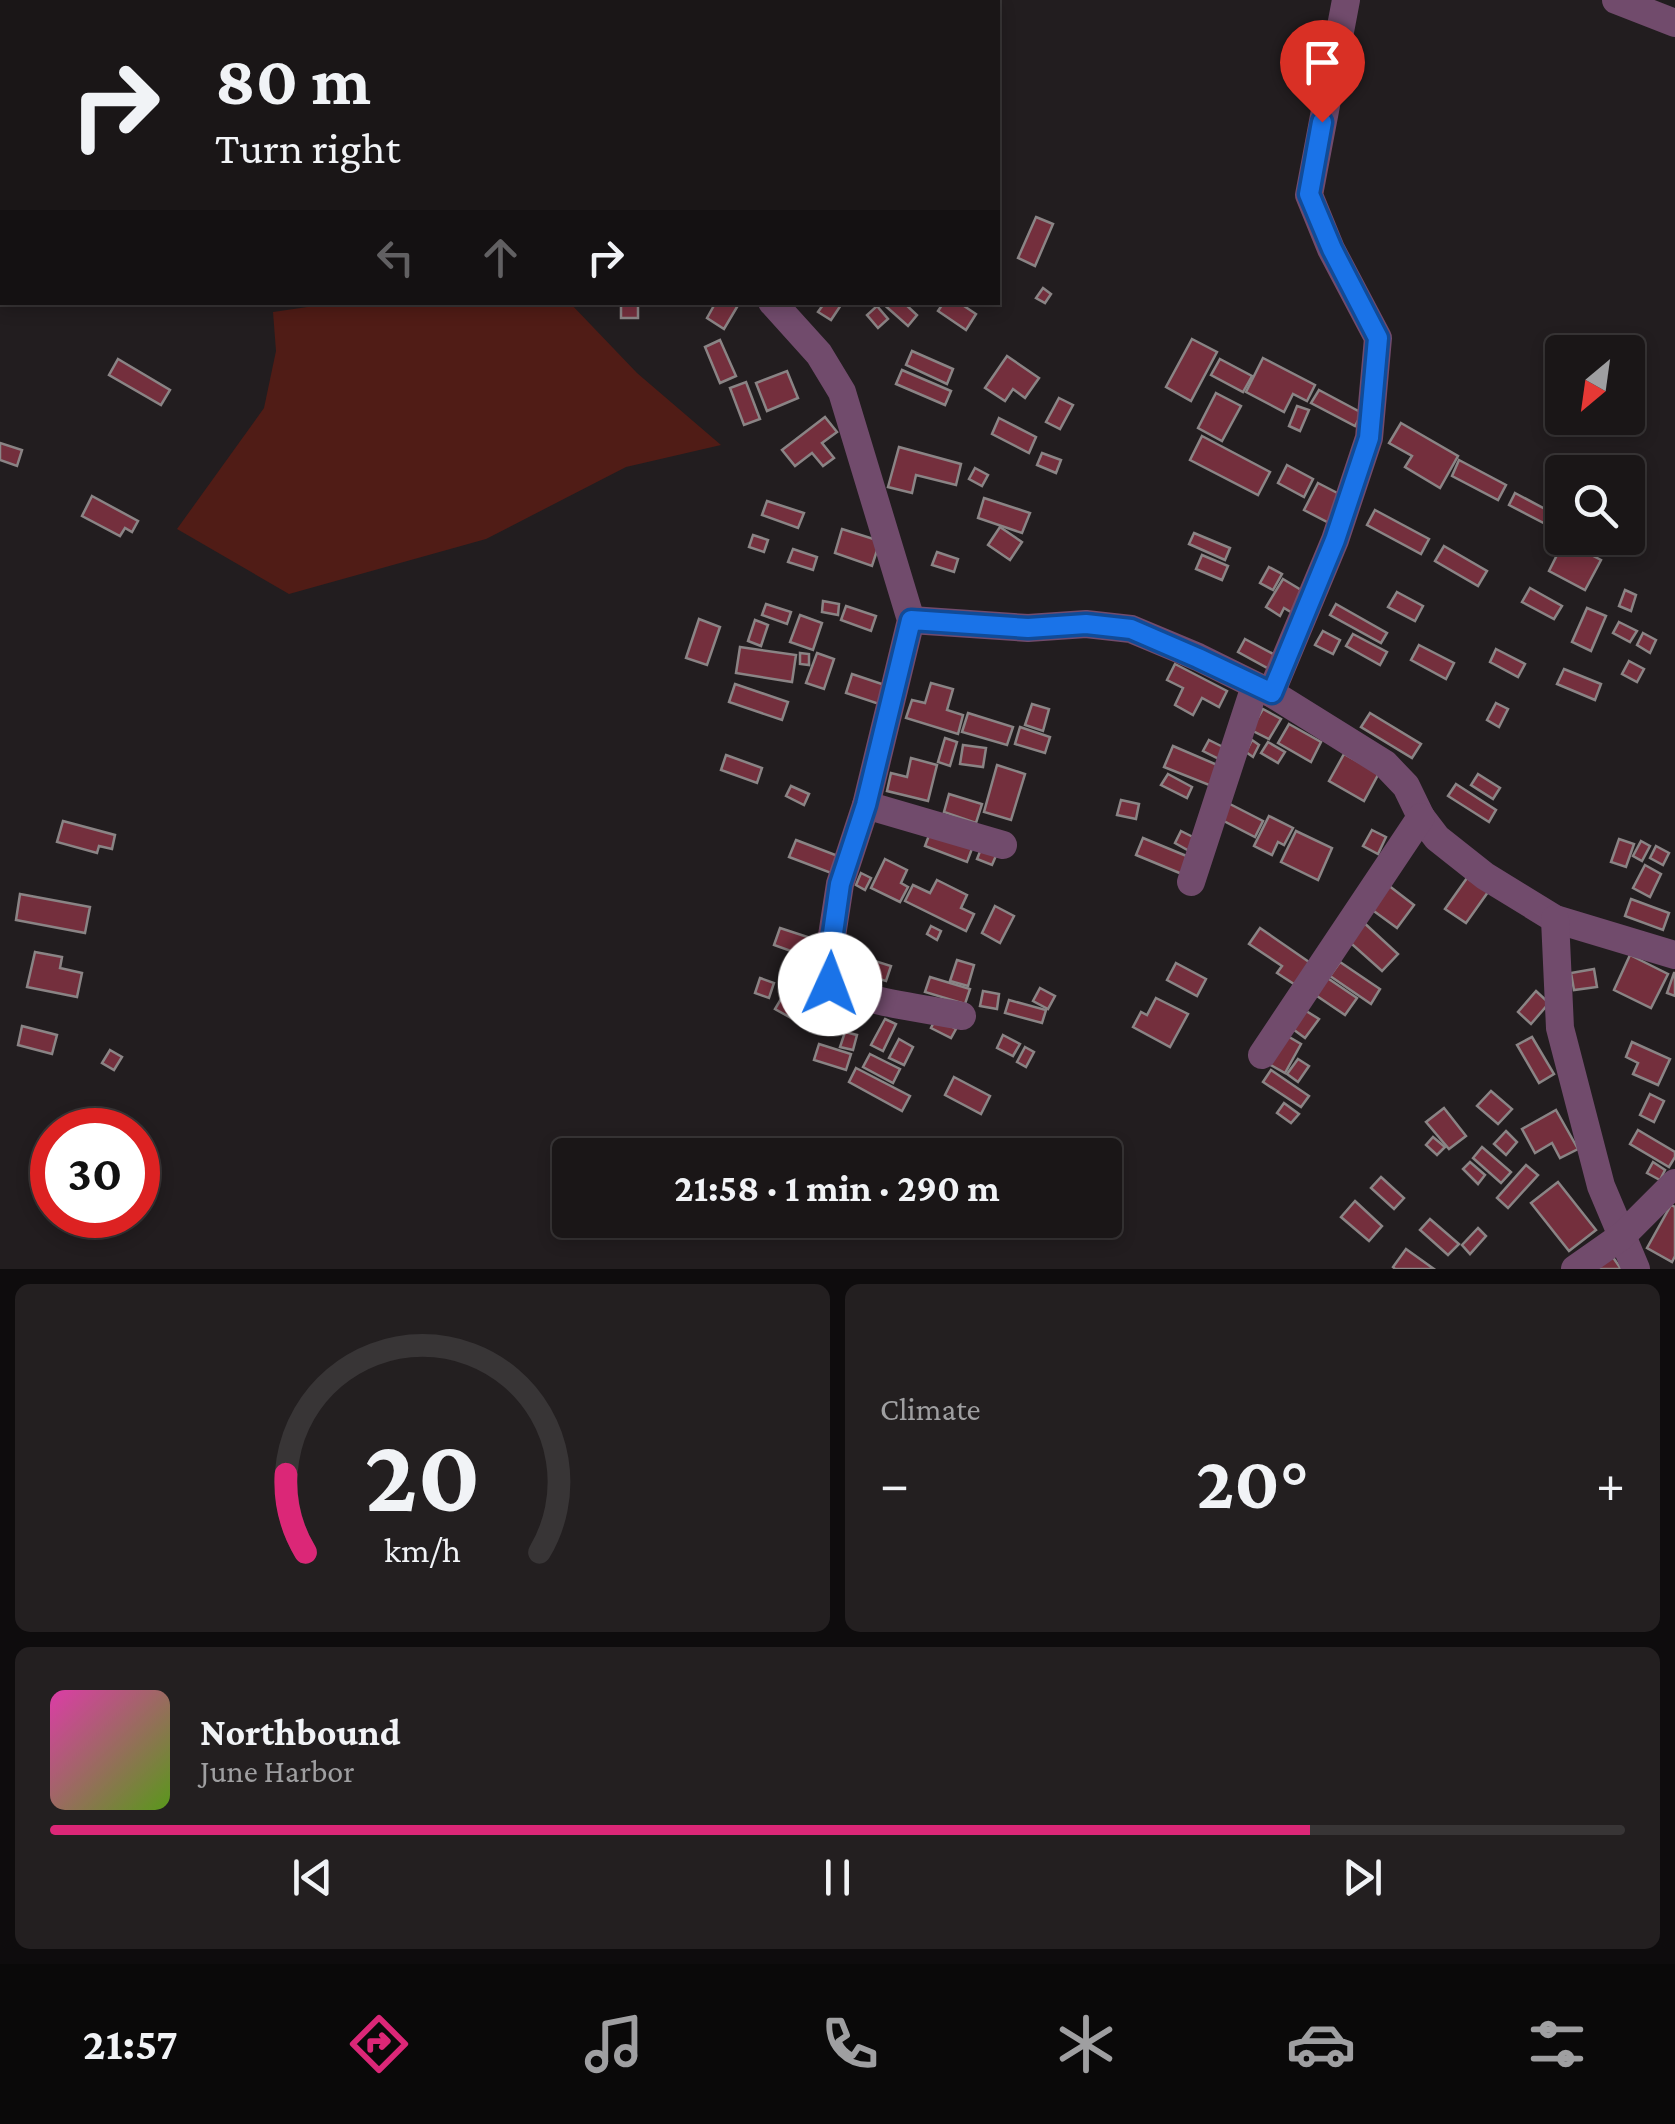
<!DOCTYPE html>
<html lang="en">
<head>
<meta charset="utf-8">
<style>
	:root { --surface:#1a1617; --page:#231f20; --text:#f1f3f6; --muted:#9f9fa1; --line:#383536; --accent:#db2777 }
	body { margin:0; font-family:"Crimson Pro",serif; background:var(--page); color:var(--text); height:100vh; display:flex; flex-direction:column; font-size:38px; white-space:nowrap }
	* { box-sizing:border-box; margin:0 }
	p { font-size:32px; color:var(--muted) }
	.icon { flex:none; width:55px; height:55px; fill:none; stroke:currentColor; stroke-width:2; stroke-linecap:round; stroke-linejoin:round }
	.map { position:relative; height:1269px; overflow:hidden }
	.sheet { display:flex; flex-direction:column; gap:15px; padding:15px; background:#0e0c0d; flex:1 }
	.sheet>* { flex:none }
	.banner { position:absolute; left:0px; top:0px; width:1000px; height:305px; box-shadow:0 5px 15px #0003,0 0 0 2px var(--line); background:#1a1617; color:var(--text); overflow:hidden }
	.needle { width:65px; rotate:209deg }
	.tools { position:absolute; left:1545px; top:335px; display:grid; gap:20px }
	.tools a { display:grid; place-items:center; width:100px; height:100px; border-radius:10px; background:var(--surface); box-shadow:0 5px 15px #0003,0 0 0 2px var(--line); font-size:50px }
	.speed { position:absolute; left:30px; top:1108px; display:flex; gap:20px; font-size:50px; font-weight:700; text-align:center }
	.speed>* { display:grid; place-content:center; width:130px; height:130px; border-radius:50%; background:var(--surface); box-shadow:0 5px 15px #0003,0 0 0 2px var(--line); line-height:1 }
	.speed .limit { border:15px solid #d22; background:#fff; color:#111 }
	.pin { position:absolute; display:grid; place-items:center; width:85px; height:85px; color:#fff; margin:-102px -42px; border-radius:50% 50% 50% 0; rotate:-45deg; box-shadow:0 0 10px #0007 }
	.pin .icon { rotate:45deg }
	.me { position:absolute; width:110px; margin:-55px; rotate:2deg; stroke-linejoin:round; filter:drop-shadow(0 0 8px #0008) }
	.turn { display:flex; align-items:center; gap:35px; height:210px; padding:0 50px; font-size:45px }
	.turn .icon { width:130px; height:130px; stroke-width:2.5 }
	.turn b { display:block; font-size:70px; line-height:85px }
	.lanes { display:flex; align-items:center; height:95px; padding:0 50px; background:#0003; justify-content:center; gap:50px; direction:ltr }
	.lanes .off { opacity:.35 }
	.big { font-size:75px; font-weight:700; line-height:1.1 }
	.sheet .tile { flex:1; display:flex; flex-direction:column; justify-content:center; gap:15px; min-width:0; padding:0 35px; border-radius:15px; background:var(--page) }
	.sheet .dial { align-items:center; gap:0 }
	.dial svg { height:260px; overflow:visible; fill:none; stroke:var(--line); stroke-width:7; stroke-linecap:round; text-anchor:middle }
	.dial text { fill:var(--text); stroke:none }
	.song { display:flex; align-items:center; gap:30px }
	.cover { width:120px; height:120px; border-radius:15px; background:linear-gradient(135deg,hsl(320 70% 55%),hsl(90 70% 35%)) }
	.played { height:10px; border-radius:5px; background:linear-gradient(90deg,var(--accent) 80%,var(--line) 80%) }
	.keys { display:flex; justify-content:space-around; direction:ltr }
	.heat { display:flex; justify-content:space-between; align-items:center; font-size:55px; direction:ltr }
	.sheet .tiles { flex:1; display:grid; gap:15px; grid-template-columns:1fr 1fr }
	.tile:last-child { grid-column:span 2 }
	.trip { position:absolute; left:552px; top:1138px; width:570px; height:100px; border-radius:10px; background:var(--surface); box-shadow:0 5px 15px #0003,0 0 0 2px var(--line); font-weight:700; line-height:100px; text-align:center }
	.menu { display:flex; height:160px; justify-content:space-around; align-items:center; background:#0a0909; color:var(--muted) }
	.menu .icon { width:70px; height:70px }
	.menu .active { color:var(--accent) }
	.menu b { font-size:45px; color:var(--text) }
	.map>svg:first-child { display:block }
</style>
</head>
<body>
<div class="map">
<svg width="1675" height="1269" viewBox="0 0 1675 1269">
	<rect width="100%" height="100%" fill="#221d1f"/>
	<path fill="#501c16" d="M335,303h235l67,70 84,72 -95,22 -140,72 -197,55 -112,-65 87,-121 12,-57 -3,-39z"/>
	<g fill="#742f3d" stroke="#8a8485" stroke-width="2.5">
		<path d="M156,0h39l-2,2h-39z"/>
		<path d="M395,0h39l4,2h-43z"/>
		<path d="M1036,217l17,7 -18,42 -17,-8z"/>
		<path d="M1043,288l8,6 -6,9 -9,-5z"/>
		<rect x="621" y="302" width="17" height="16"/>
		<path d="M716,302h24l-16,27 -17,-11z"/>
		<path d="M825,302h12l4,3 -10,15 -13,-8z"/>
		<path d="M881,302h22l14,13 -9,11z"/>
		<path d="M944,302h14l18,12 -10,16 -28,-19z"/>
		<path d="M877,306l11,13 -10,9 -11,-13z"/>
		<path d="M1192,339l25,13 -26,49 -25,-14z"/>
		<path d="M720,340l16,36 -16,7 -15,-36z"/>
		<path d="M912,351l41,18 -6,15 -41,-19z"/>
		<path d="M1007,356l32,22 -14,20 -12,-9 -8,12 -20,-13z"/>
		<path d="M1263,358l52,27 -8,16 -14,-7 -9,18 -38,-20z"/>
		<path d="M118,359l52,31 -9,15 -52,-30z"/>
		<path d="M1220,359l32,17 -9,16 -32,-17z"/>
		<path d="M902,370l49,21 -6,14 -49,-21z"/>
		<path d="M787,371l11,27 -31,13 -11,-28z"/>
		<path d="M746,382l14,37 -16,6 -14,-37z"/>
		<path d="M1319,390l43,23 -7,13 -44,-23z"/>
		<path d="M1216,393l25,13 -19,35 -24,-13z"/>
		<path d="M1059,398l14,7 -13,24 -14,-7z"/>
		<path d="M1297,406l12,4 -9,21 -11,-5z"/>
		<path d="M825,417l12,15 -15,11 12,15 -11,8 -11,-13 -17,13 -13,-16z"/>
		<path d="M999,418l37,19 -7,16 -37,-19z"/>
		<path d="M1401,423l57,33 -18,32 -35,-21 7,-11 -23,-13z"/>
		<path d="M1202,436l68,36 -12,23 -68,-35z"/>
		<path d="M0,443l22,7 -5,16 -17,-6z"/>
		<path d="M899,447l62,17 -5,21 -40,-10 -4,18 -24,-6z"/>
		<path d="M1042,453l19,7 -5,13 -19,-8z"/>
		<path d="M1459,460l47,25 -8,15 -46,-24z"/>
		<path d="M1287,465l26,14 -9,18 -26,-14z"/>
		<path d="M975,468l13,7 -6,11 -13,-7z"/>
		<path d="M1318,483l29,15 -14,27 -29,-15z"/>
		<path d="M1515,493l47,25 -1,14 -52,-27z"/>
		<path d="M92,496l46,25 -6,11 -7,-4 -5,8 -38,-20z"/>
		<path d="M984,498l46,15 -8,20 -44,-15z"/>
		<path d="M767,501l37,12 -6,15 -36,-13z"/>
		<path d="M1375,510l54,29 -8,15 -54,-29z"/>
		<path d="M1000,527l22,15 -12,18 -22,-15z"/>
		<path d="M842,529l38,12 -8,25 -37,-13z"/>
		<path d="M1194,533l36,15 -5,12 -36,-16z"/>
		<path d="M753,535l15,5 -4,12 -15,-5z"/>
		<path d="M1564,541l37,19 -16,30 -36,-19z"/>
		<path d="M1444,546l43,25 -9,15 -43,-25z"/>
		<path d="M793,549l24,8 -4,13 -25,-8z"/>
		<path d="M937,552l21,7 -4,13 -22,-7z"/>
		<path d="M1202,555l26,11 -6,14 -26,-11z"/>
		<path d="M1269,567l13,7 -9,16 -13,-7z"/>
		<path d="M1283,579l28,17 -12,21 -15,-9 -4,8 -14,-9z"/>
		<path d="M1530,588l32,18 -8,13 -32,-17z"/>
		<path d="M1625,590l11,5 -5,16 -12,-5z"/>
		<path d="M1397,592l26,14 -8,15 -27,-14z"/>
		<path d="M823,601l16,3 -1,11 -16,-3z"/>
		<path d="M766,604l25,8 -4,12 -25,-9z"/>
		<path d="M1336,604l51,29 -6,10 -51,-28z"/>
		<path d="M846,606l30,10 -5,15 -30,-11z"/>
		<path d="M1587,608l19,8 -15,35 -19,-9z"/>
		<path d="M800,615l22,8 -9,27 -23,-8z"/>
		<path d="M699,619l21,8 -13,38 -21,-7z"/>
		<path d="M755,620l13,5 -7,21 -13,-5z"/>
		<path d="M1619,622l18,9 -7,11 -17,-9z"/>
		<path d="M1323,631l17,9 -7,14 -18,-9z"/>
		<path d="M1643,633l13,7 -6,13 -13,-8z"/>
		<path d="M1353,634l34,18 -7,13 -34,-19z"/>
		<path d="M1245,639l34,18 -8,13 -33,-18z"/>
		<path d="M1419,645l35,18 -8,16 -35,-19z"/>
		<path d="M740,647l56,8 -4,27 -56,-9z"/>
		<path d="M1496,649l29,15 -7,13 -28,-15z"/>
		<path d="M800,653l9,1v11l-9,-1z"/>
		<path d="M817,653l17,6 -10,30 -18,-6z"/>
		<path d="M1629,661l15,8 -7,13 -15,-8z"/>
		<path d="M1175,664l52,27 -8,16 -17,-9 -9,17 -18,-10 8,-17 -16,-8z"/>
		<path d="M1564,669l37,15 -6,16 -38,-16z"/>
		<path d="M852,674l33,11 -6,19 -33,-11z"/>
		<path d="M931,683l22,6 -6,21 16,5 -5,19 -52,-16 6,-18 13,3z"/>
		<path d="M735,684l53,18 -6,18 -53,-18z"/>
		<path d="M1496,703l12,6 -9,18 -12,-7z"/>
		<path d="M1032,704l17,5 -6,22 -18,-6z"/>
		<path d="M1263,709l18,10 -12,20 -18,-9z"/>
		<path d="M968,713l45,14 -6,18 -45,-13z"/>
		<path d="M1370,713l51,31 -9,14 -51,-31z"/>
		<path d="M1289,724l32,18 -10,20 -33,-19z"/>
		<path d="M1020,727l30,10 -5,16 -30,-9z"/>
		<path d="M945,738l12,4 -7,24 -12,-4z"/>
		<path d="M1209,740l18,9 -6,11 -18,-9z"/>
		<path d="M1252,740l7,5 -6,12 -7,-5z"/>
		<path d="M1268,742l17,10 -7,11 -17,-10z"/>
		<path d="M963,745l23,3 -3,19 -23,-3z"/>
		<path d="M1173,746l49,21 -8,20 -50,-20z"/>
		<path d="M1344,754l35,19 -15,28 -35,-20z"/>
		<path d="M726,755l36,13 -5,15 -36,-13z"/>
		<path d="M911,758l26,7 -9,36 -41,-10 4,-18 16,4z"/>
		<path d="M997,765l28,9 -14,46 -27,-8z"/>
		<path d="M1168,774l24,13 -5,11 -26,-13z"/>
		<path d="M1478,774l22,14 -7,11 -22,-14z"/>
		<path d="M1456,784l40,26 -7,12 -41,-26z"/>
		<path d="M791,786l18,8 -5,11 -18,-9z"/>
		<path d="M949,794l33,10 -6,19 -32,-11z"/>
		<path d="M1121,800l18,4 -3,15 -19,-4z"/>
		<path d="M1226,802l37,19 -8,16 -37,-19z"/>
		<path d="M1269,816l24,12 -9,17 -6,-3 -6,13 -18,-9z"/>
		<path d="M63,821l52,14 -3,14 -13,-3 -2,7 -40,-11z"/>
		<path d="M931,830l42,16 -6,16 -42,-16z"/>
		<path d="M1372,830l14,7 -8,17 -15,-8z"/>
		<path d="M1181,831l16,8 -6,13 -16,-9z"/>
		<path d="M1296,831l36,17 -14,32 -37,-18z"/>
		<path d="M1143,838l46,19 -7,17 -46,-19z"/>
		<path d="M1619,839l15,5 -8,23 -15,-5z"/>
		<path d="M796,840l42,16 -7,17 -42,-16z"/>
		<path d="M1641,841l9,5 -8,15 -9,-5z"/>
		<path d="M983,844l15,7 -6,14 -15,-6z"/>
		<path d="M1656,846l13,7 -6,12 -13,-7z"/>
		<path d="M885,859l22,11 -6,13 7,4 -8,15 -29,-14z"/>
		<path d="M1645,865l16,9 -11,23 -17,-9z"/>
		<path d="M861,873l10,5 -6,12 -9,-5z"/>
		<path d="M1467,878l21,14 -22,31 -21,-14z"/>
		<path d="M937,880l30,15 -6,13 13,6 -8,17 -61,-30 8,-16 17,8z"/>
		<path d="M1388,885l26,20 -17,23 -26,-19z"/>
		<path d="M20,894l70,13 -5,26 -69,-13z"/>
		<path d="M1631,899l38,14 -6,17 -38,-14z"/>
		<path d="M995,906l19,10 -14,27 -18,-10z"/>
		<path d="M1361,920l37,34 -16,17 -37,-33z"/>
		<path d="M931,926l10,5 -4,9 -10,-6z"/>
		<path d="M780,928l43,14 -7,18 -42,-15z"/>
		<path d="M1260,928l52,36 -15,22 -20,-13 5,-7 -33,-22z"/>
		<path d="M35,952l27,5 -2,11 22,5 -5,24 -50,-10z"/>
		<path d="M846,952l45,14 -5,15 -45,-13z"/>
		<path d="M1630,955l38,19 -17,34 -37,-18z"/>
		<path d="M957,960l17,5 -6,21 -18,-5z"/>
		<path d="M1340,962l40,27 -9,15 -41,-28z"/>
		<path d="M1176,963l30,16 -9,17 -30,-16z"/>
		<path d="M1594,969l3,18 -23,3 -3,-17z"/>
		<path d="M1674,973h1v23l-8,-3z"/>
		<path d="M1323,975l34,23 -12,17 -34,-23z"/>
		<path d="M930,977l40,12 -5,15 -40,-12z"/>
		<path d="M760,978l14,5 -5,15 -14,-5z"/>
		<path d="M1040,988l15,8 -7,13 -15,-8z"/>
		<path d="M787,989l25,14 -12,20 -25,-14z"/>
		<path d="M983,991l16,3 -2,15 -17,-3z"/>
		<path d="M1536,991l13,12 -18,21 -13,-12z"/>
		<path d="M1156,998l32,16 -18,33 -37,-20 8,-15 6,3z"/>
		<path d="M1009,1000l37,10 -4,13 -37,-10z"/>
		<path d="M1303,1009l16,10 -14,19 -15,-11z"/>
		<path d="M936,1018l20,11 -5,9 -20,-10z"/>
		<path d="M885,1019l11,5 -13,27 -12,-6z"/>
		<path d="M22,1026l35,9 -5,19 -34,-9z"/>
		<path d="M845,1032l12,3 -4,15 -13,-3z"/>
		<path d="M1284,1034l17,10 -16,29 -18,-10z"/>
		<path d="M1003,1035l17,9 -7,12 -16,-8z"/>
		<path d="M1532,1037l22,37 -15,9 -22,-38z"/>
		<path d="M899,1039l14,8 -9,18 -15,-7z"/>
		<path d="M1632,1042l38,17 -12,26 -25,-11 5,-11 -12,-6z"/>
		<path d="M819,1044l32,10 -5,16 -32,-10z"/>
		<path d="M1025,1047l9,5 -8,15 -9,-5z"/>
		<path d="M110,1050l12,7 -8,13 -12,-7z"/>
		<path d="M870,1054l30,15 -7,14 -30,-16z"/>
		<path d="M1298,1059l11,7 -11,16 -11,-8z"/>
		<path d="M856,1068l54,28 -8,15 -53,-29z"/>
		<path d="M1271,1070l38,26 -8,11 -38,-25z"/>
		<path d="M954,1077l36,19 -9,18 -36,-19z"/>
		<path d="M1491,1091l21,18 -14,15 -21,-18z"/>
		<path d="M1650,1094l14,7 -10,21 -14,-7z"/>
		<path d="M1284,1103l15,11 -8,9 -14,-10z"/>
		<path d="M1444,1108l22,28 -17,13 -23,-27z"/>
		<path d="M1556,1110l22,39 -18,9 -8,-15 -17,10 -13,-24z"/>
		<path d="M1638,1130l37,22v5l-6,10 -39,-23z"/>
		<path d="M1506,1131l11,11 -11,13 -12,-11z"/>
		<path d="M1433,1137l12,10 -8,8 -11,-10z"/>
		<path d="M1482,1147l29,25 -10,11 -28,-25z"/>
		<path d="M1470,1162l15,13 -7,9 -15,-15z"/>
		<path d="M1653,1162l12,8 -5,10 -13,-7z"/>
		<path d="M1526,1165l12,10 -30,33 -11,-10z"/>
		<path d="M1381,1177l23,21 -10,11 -23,-21z"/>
		<path d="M1558,1182l38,48 -27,21 -38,-48z"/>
		<path d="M1355,1201l27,25 -13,15 -28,-24z"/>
		<path d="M1671,1205l4,2v49l-3,6 -25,-14z"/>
		<path d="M1430,1219l29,25 -11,11 -28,-25z"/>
		<path d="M1478,1228l8,8 -16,18 -8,-9z"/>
		<path d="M1406,1249l28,20h-39l-2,-2z"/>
		<path d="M1608,1250l13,19h-42z"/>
	</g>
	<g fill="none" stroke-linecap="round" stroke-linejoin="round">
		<g stroke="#714b6c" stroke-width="28">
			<path d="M1616,0l59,23"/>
			<path d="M781,2l6,-2"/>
			<path d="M0,81h2"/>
			<path d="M0,265h2"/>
			<path d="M772,302l47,52 23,38 69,228 -45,185 -26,79 -13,84 3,16c27,17 98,25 132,32"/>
			<path d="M911,620l117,8 58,-4 45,5 67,28 73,36 114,71 21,22 15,31 16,21 48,38 70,43 120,36"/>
			<path d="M1271,693l64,-153 34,-102 9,-100 -47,-89 -22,-54 37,-195"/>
			<path d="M866,805l137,40"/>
			<path d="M1191,882l64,-196"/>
			<path d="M1555,919l5,109 41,158 35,83"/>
			<path d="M1262,1055l159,-238"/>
			<path d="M1575,1269l47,-33 53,-53"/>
		</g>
	</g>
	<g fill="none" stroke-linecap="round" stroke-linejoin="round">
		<g stroke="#114b97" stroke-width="25">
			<path id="route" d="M830,984l-2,-16 12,-84 26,-79 45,-185 117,8 58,-4 45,5 67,29 74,35 63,-153 34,-102 9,-100 -46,-89 -23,-55 13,-72"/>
		</g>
		<use href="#route" stroke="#1a73e8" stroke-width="18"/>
	</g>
</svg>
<div class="tools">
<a><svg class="needle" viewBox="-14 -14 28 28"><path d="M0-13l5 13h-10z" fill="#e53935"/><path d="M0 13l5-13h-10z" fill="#9f9fa1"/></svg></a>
<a><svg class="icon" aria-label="search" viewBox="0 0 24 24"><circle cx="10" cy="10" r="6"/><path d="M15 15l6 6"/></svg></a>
</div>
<div class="speed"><div class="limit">30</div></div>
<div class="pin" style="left:1322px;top:122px;background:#d93025"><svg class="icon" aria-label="arrive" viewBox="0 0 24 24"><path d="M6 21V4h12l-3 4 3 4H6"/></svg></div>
<svg class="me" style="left:830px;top:984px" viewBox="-20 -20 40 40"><circle r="19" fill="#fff"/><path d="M0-13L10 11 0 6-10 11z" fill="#1a73e8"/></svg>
<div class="trip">21:58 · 1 min · 290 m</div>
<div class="banner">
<div class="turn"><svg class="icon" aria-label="right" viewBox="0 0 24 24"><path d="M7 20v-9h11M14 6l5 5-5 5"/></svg><div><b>80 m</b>Turn right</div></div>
<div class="lanes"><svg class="icon off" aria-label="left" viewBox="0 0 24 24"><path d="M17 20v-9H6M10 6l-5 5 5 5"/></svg><svg class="icon off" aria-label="ahead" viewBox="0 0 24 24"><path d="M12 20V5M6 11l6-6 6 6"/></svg><svg class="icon" aria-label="right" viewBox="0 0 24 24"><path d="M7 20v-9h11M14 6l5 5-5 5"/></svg></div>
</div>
</div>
<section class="sheet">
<div class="tiles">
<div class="tile dial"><svg viewBox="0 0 100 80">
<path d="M14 69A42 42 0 1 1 86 69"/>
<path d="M14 69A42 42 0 0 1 8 45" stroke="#db2777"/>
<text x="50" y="56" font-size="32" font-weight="700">20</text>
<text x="50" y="72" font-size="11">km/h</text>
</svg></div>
<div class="tile"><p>Climate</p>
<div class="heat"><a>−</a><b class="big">20°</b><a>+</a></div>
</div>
<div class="tile">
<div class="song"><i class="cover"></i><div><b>Northbound</b><p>June Harbor</p></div></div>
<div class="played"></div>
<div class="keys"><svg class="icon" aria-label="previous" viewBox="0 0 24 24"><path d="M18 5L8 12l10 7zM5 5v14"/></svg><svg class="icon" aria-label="pause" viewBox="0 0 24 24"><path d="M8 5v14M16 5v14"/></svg><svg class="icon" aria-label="next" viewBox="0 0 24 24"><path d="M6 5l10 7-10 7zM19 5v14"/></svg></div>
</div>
</div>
</section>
<nav class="menu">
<b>21:57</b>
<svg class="icon active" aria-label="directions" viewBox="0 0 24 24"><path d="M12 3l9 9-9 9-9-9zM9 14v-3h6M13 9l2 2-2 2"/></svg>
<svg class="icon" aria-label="music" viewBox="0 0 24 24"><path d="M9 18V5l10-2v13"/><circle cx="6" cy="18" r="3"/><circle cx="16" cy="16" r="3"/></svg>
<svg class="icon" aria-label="phone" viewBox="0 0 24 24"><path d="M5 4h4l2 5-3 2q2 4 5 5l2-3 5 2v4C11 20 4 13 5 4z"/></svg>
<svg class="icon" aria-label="climate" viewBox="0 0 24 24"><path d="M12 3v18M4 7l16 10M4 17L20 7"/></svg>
<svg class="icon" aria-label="car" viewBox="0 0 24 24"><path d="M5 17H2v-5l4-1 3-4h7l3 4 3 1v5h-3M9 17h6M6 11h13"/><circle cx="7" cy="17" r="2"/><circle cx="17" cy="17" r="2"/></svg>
<svg class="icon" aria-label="filters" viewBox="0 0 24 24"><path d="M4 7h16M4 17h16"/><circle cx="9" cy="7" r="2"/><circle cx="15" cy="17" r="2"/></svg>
</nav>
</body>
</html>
